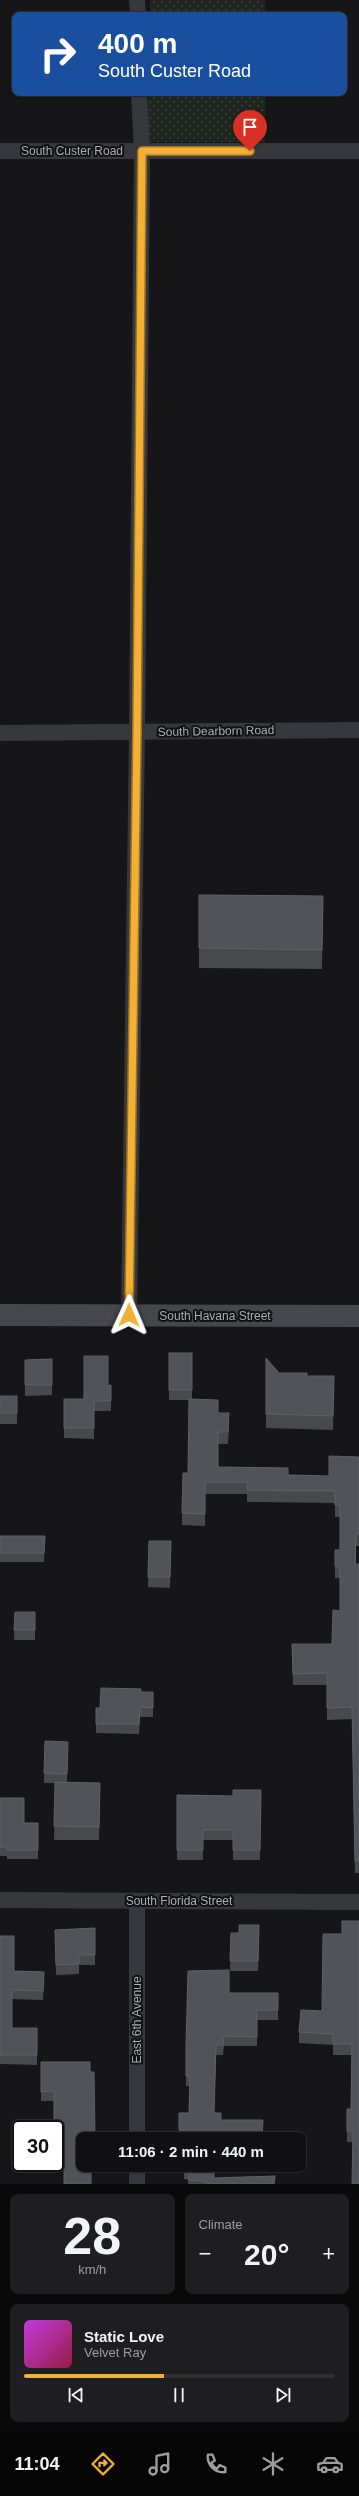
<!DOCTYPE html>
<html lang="en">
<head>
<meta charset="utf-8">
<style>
	:root { --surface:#101012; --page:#1e1e20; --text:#f1f3f6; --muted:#9c9d9f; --line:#303032; --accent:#f2b134 }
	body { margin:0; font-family:Helvetica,sans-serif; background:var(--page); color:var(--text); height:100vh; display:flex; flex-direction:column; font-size:15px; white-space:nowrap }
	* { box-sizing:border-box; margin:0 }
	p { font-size:13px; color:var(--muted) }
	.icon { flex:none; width:22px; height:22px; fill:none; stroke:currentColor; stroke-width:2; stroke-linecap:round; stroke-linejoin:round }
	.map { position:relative; height:2184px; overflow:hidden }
	.panel { display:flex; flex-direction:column; gap:10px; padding:10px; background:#09090a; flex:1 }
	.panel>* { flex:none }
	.banner { position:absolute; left:12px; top:12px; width:335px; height:84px; border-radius:8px; box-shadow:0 1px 3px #0004,0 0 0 1px var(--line); background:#1a4fa0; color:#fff; overflow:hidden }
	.speed { position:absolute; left:12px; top:2120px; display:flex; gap:8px; font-size:20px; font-weight:700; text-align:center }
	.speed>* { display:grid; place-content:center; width:52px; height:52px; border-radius:50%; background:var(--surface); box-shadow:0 1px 3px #0004,0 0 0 1px var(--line); line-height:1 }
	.speed .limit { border:2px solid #111; border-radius:6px; background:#fff; color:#111 }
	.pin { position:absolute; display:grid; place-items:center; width:34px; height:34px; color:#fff; margin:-41px -17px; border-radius:50% 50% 50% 0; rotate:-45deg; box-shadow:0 0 4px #0007 }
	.pin .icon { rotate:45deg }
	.me { position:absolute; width:44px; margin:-22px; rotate:1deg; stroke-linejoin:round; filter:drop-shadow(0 0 3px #0008) }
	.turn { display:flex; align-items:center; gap:14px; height:84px; padding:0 20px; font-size:18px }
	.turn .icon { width:52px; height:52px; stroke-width:2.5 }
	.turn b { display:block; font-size:28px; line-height:34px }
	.big { font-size:30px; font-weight:700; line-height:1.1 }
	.panel .tile { flex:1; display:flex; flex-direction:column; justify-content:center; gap:6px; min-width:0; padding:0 14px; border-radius:8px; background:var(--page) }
	.panel .dial { align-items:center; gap:0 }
	.dial b { font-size:52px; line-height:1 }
	.song { display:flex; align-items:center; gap:12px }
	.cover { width:48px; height:48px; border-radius:6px; background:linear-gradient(135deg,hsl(290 70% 55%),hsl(340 70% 35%)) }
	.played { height:4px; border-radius:2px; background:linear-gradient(90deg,var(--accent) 45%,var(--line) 45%) }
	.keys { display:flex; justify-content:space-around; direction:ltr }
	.heat { display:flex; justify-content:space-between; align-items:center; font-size:22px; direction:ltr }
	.panel .tiles { flex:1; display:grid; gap:10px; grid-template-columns:1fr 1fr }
	.tile:last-child { grid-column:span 2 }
	.trip { position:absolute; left:76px; top:2132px; width:230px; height:40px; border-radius:8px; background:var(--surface); box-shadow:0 1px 3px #0004,0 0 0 1px var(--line); font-weight:700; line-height:40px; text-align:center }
	.menu { display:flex; height:64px; justify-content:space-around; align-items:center; background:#060607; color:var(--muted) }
	.menu .icon { width:28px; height:28px }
	.menu .selected { color:var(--accent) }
	.menu b { font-size:18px; color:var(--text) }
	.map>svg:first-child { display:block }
</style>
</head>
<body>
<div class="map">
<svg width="359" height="2184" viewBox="0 0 359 2184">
	<defs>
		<pattern id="grass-dots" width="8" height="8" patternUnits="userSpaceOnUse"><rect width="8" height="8" fill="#1e261f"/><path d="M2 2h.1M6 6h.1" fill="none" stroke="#3c433d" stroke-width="1.8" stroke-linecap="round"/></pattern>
	</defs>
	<rect width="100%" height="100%" fill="#161618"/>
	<g fill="url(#grass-dots)">
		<rect x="150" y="0" width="115" height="15"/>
		<path d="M148,93h117v49h-118z"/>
	</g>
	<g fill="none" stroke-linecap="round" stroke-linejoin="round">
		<g stroke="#37383d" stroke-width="16">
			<path d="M137,0l1,15"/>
			<path d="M0,151h359"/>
			<path d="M0,733l359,-3"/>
			<path d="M129,1315l8,-583 5,-581 -3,-58"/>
			<path d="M0,1900l359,2"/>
			<path d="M137,1901v238"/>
			<path d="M137,2165v19"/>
		</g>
		<path stroke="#45474d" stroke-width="22" d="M0,1315l359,1"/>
	</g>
	<g fill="#47494d">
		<path d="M199,895l124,1 -1,73 -123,-1z"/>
		<path d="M169,1353h23v46l26,14 11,12 -1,19h-10v23l70,8 41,1 30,-19v89h-3v18h3v309h-4l-3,-154 -25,1v-35h-34l-1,-41h40l8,-33v-33h-5v-28h5v-33h-5v-14l-88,-1v-8h-42v32l-23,-1v-12l6,-40 1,-73h-20z"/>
		<path d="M266,1358l13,15 28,3h27l-1,54 -67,-2z"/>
		<path d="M52,1359v36l-27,1v-36z"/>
		<path d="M111,1385v26h-17v28l-30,-1v-39h20l24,-13z"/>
		<rect x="0" y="1396" width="17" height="28"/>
		<path d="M0,1536h45l-1,26h-44z"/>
		<path d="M149,1541h22l-1,47 -22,-1z"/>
		<path d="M15,1612h20v28h-21z"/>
		<path d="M141,1692h12v25h-13l-1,17 -43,-1v-25h4z"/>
		<path d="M68,1752l-1,30 33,15 -1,43h-45l1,-57h-11v-10z"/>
		<path d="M261,1790l-1,70h-27v-20h-30v20h-26v-65l56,1z"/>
		<path d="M0,1798l24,25h14v36h-31v-3h-7z"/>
		<path d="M359,1921l-6,221h-6v-33h4l1,-54h-19v-10l-34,-2v-11l23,-21 20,-77z"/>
		<path d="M95,1928v37h-16v9l-23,1 -1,-45z"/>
		<path d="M231,1933h8l20,2 -1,36h-28z"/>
		<path d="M0,1936l14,35 30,10 -1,19 -31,-1v29h25v37l-37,-1z"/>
		<path d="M229,1993h49v27h-21v26h-33l-1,9h-7l-2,58 7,7 41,19h-83v-26h10l1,-27h-4v-31z"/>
		<path d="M41,2062l42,77 -19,23h-9v-33l-1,-28h-13z"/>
		<path d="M184,2165l30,13 61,6h-87v-5h-4z"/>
	</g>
	<g fill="#525359" stroke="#5f6168">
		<path d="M199,895l124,1 -1,54 -123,-2z"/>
		<rect x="169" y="1353" width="23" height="37"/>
		<path d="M84,1356h24v30l3,-1v16h-17v27h-30v-29h20z"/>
		<path d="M266,1358l13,15h28v3h27l-1,40 -67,-2z"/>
		<path d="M52,1359v26h-27v-25z"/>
		<rect x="0" y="1396" width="17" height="17"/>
		<path d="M189,1399l29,1v13h11l-1,19h-10v35l70,1v7l41,1v-20l30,1v77h-3l-1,30h4v297h-4l-3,-154 -25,1v-35l-34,1 -1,-30h40l1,-34 7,1v-44l-5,-1v-16h5v-45h-5v-14l-88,-1v-8h-42v32l-23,-1 1,-40h5z"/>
		<path d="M0,1536h45l-1,17h-44z"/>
		<path d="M149,1541h22l-1,36h-22z"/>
		<path d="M15,1612h20v18h-21z"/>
		<path d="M101,1688l40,1v3h12v16l-13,-1 -1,17h-43v-16h4z"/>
		<path d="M45,1741l23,1 -1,32 -23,-1z"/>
		<path d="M55,1782l45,1 -1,44 -45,-1z"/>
		<path d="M233,1790h28l-1,60h-27v-20h-30v20h-26v-55l56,1z"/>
		<path d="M0,1798h24v25h14v27h-31v-3h-7z"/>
		<path d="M342,1921h17v263h-7l1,-53h-6v-22h4l1,-65h-19v-10l-34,-2 2,-22 21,1 1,-77h19z"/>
		<path d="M239,1925h20l-1,36h-28l1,-28h8z"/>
		<path d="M95,1928v27h-16v9l-23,1 -1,-35z"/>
		<path d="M0,1936h14v35l30,1 -1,19 -31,-1v38h25v27h-37z"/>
		<path d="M229,1970v23h49v17h-21v27l-33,-1 -1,9h-7l-2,68h7v7h42l-1,19h-77v-9h-6v-17h10l1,-37h-4v-31l2,-74z"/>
		<path d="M41,2062h49v10h4l1,67h-12v26h8v19h-27v-32h-9v-23h-1v-38l-13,1z"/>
		<path d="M184,2165h30v13l61,-2 -1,8h-68v-3l-18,-1 1,-10 -5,-1z"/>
	</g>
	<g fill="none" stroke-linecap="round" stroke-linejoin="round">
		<g stroke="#9d7322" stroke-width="10">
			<path id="route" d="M129,1315l8,-583 5,-581h108"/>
		</g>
		<use href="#route" stroke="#f2b134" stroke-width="7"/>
	</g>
	<g text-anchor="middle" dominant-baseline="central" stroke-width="4" stroke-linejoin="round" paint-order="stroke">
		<g font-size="12" fill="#a8adb8" stroke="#111113">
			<text x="72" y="151">South Custer Road</text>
			<text transform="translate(216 731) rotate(-1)">South Dearborn Road</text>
			<text x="215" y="1316">South Havana Street</text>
			<text x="179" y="1901">South Florida Street</text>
			<text transform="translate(137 2020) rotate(-90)">East 6th Avenue</text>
		</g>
	</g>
</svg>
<div class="speed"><div class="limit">30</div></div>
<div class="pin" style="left:250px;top:151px;background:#d93025"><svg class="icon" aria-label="arrive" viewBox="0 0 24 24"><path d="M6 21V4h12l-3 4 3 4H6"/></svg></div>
<svg class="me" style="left:129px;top:1315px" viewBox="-20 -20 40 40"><path d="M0-17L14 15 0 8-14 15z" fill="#f2b134" stroke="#fff" stroke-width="4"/></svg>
<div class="trip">11:06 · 2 min · 440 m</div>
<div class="banner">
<div class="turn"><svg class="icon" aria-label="right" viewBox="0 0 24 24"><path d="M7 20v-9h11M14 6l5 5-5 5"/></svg><div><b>400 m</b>South Custer Road</div></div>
</div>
</div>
<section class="panel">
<div class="tiles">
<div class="tile dial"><b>28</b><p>km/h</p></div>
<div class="tile"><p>Climate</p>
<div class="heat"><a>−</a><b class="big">20°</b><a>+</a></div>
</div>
<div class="tile">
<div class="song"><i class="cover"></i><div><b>Static Love</b><p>Velvet Ray</p></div></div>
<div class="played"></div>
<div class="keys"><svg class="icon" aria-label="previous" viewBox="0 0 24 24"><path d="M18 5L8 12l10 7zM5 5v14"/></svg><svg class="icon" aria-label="pause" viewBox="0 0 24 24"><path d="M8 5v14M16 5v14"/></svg><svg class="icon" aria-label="next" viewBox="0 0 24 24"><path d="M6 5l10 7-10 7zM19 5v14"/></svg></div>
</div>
</div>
</section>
<nav class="menu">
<b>11:04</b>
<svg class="icon selected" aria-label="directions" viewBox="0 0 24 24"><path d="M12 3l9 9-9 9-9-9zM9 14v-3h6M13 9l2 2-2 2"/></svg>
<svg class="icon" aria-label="music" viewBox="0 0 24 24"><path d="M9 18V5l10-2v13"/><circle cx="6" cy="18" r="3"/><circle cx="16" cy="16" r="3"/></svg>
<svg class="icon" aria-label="phone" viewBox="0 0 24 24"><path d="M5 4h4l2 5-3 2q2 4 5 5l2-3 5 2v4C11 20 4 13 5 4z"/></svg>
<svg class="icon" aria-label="climate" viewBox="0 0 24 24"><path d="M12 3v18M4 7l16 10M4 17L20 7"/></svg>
<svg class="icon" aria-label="car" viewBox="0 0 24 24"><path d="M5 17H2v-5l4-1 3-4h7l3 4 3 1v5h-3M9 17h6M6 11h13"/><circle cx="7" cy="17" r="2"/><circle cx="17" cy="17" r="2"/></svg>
</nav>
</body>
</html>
